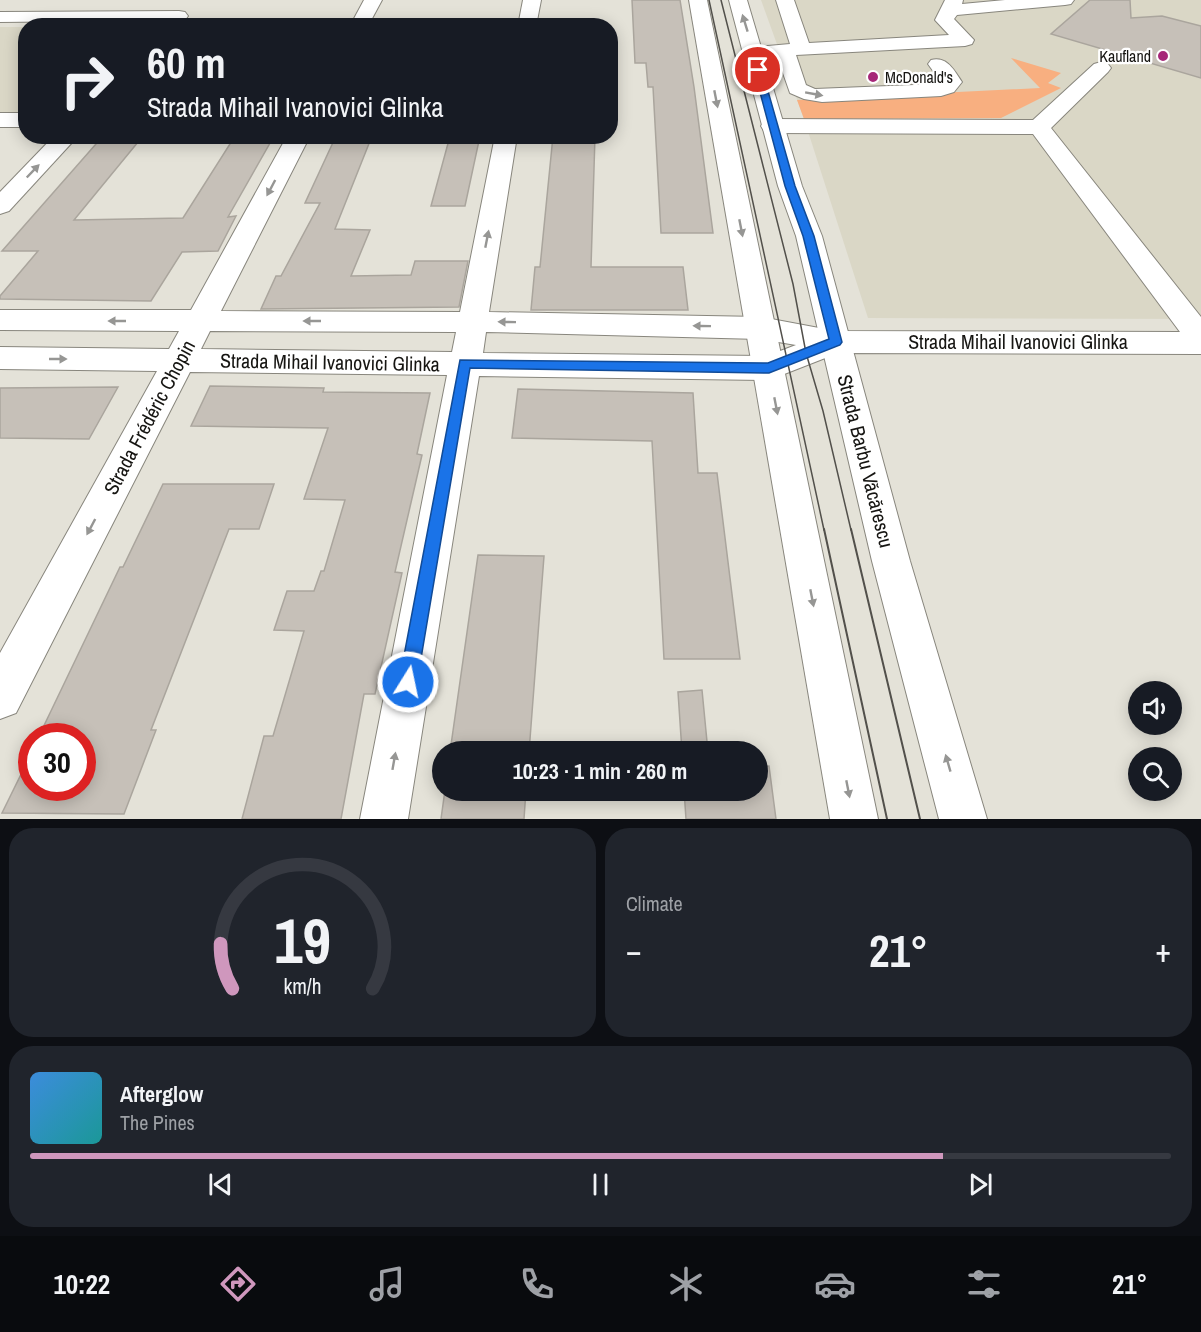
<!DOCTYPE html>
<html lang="en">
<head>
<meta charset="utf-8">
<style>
	:root { --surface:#171b24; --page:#20242c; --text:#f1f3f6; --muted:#9ea1a6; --line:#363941; --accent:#cf97bd }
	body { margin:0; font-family:"Archivo Narrow",sans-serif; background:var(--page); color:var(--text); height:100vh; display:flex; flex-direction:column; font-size:22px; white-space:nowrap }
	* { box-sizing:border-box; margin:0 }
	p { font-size:20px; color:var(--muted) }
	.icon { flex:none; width:33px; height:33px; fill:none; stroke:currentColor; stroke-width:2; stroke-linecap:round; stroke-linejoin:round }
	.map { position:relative; height:819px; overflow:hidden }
	.sheet { display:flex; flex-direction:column; gap:9px; padding:9px; background:#0d0f14; flex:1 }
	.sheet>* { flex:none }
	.hud { position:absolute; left:18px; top:18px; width:600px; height:126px; border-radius:24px; box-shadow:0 3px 15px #0003; background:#171b24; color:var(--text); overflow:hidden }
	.fabs { position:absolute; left:1128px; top:681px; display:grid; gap:12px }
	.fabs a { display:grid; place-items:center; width:54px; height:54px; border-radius:50%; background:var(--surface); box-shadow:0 3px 15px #0003; font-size:30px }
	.speed { position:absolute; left:18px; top:723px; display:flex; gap:12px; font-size:30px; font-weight:700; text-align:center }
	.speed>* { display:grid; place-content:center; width:78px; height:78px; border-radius:50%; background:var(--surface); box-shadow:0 3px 15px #0003; line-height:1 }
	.speed .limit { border:9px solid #d22; background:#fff; color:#111 }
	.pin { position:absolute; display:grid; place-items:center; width:51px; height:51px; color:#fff; margin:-26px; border:3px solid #fff; border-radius:50%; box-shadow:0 2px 6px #0007 }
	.me { position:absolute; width:66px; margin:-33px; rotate:10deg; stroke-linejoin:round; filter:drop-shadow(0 0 4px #0008) }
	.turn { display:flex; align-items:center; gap:21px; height:126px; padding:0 30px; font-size:27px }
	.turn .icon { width:78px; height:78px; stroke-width:2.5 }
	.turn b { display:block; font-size:42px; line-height:51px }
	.big { font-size:45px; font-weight:700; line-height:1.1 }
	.sheet .widget { flex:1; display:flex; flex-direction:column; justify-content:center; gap:9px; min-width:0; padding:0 21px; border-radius:24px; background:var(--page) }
	.sheet .dial { align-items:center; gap:0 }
	.dial svg { height:156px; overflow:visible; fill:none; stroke:var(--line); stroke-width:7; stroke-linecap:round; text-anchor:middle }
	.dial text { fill:var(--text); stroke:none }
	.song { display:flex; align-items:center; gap:18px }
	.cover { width:72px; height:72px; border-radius:9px; background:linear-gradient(135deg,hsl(210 70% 55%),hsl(180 70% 35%)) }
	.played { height:6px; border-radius:3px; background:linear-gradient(90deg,var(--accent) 80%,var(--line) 80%) }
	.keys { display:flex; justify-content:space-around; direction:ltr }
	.heat { display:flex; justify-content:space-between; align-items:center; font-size:33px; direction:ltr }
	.sheet .tiles { flex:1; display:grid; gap:9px; grid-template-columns:1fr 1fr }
	.widget:last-child { grid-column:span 2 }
	.trip { position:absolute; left:432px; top:741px; width:336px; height:60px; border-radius:30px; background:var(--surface); box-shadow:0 3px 15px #0003; font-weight:700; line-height:60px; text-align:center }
	.tab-bar { display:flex; height:96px; justify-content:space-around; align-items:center; background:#090b0e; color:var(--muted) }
	.tab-bar .icon { width:42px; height:42px }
	.tab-bar .on { color:var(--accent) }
	.tab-bar b { font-size:27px; color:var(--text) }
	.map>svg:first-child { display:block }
</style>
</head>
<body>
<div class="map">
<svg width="1201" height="819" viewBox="0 0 1201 819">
	<rect width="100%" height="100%" fill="#e4e2d8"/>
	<g fill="#dad7c6">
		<path d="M761,0h440v319l-333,-1 -64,-199z"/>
		<rect x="0" y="27" width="25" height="87"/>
	</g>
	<path fill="#f8af80" d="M1011,58l50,15 -13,10 13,5 -60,30 -197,1 -7,-19 243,-12z"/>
	<g fill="#c6c0b8" stroke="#aaa59d" stroke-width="1.5">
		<path d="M632,0h48l14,87 19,146h-52l-8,-146h-5l-2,-24h-11z"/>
		<path d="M1090,0h40l1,18 31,-2 39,10v52l-150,-44z"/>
		<path d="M103,136h40l-69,84 109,-2 52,-82h39l-46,81 8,-1 -18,35 -36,1 -31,49 -151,-2v-3l38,-45h-36z"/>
		<path d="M336,136h36l-37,93 35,1 -19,46 60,-1 4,-14h53l-9,46 -198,2 15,-33h5l39,-73h-15z"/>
		<path d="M450,136h30l-15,70h-34z"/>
		<path d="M553,136h42l-4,131h92l5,43h-157l4,-43h5z"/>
		<path d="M210,386l114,2 -1,4 107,1 -13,61 5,1 -27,117 7,1 -27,121h-11l-23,125h-99l22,-83h9l31,-105 -30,-1 13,-39h27l7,-20h3l21,-71 -41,-1 24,-71 -137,-2z"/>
		<path d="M118,387l-29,52 -89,-1v-50z"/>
		<path d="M518,389l175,4 5,80h19l23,186h-76l-12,-218 -140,-3z"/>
		<path d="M163,484h111l-15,45h-30l-78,201h5l-32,84 -122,-1 30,-61v36h50v-52h-43l81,-169h3z"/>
		<path d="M478,555l66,1 -15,196h-79z"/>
		<path d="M702,690l6,62h-26l-4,-60z"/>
		<path d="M769,766l7,53h-90l-2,-29h74v-23z"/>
		<path d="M445,790h81l-2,29h-83z"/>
	</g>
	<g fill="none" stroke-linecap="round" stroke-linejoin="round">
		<g stroke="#88867d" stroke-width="2">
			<g id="minor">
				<path d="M364,0h18l-14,26h-18z"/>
				<path d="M523,0h18l-5,26h-18z"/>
				<path d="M776,0h18l15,43 140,-8 -14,-15 10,-20h18l-1,4 43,-4h69l-3,4 -6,1 -108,10 -3,4 20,21 -2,4 -7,2 -169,9 10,30 9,4 124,-5 2,-2 -13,-18 3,-4c16,-4 23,10 31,22l-8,10 -13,4 -119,6 -18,-3 -14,-6 -13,-37h-31l-3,-4 3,-4 44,-4z"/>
				<path d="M179,11l6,1 3,4 -3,4 -185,2v-10z"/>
				<path d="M1101,62l7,2 3,4 -3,4 -57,56 150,189v37l-363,-1 -69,27 -290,-4 -71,443h-48l87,-444 -257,-3 -174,341 -16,6v-66l157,-282 -157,-2v-22l169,2 10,-18 -179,-1v-20h191l96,-174h23l-89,175 239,1 35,-176h22l-28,176 271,5 75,14 345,1 -147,-198 -261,-1 -8,-2 -3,-5 3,-5 8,-2 261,1 61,-56zM210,331l246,1 -4,20 -251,-3zM486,332l274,7 36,6 -29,11 -284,-3z"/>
				<rect x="0" y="113" width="26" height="14"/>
				<path d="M54,136h24l-69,75 -9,3v-22z"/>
			</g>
		</g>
		<g stroke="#88867d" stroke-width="2">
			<g id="major">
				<path d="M689,0h18l171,819h-48z"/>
				<path d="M729,0h18l55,186 20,50 88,325 77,258h-48l-67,-258 -76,-325 -18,-50z"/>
			</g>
		</g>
		<use href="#minor" fill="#fff" fill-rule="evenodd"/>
		<use href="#major" fill="#fff" fill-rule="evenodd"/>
		<g stroke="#52504b" stroke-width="1.5">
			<path d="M709,0l115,530"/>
			<path d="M721,0l72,284 13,69 17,58 28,119"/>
		</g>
		<g stroke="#52504b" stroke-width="2">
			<path d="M824,529l63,290"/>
			<path d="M851,529l69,290"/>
		</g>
	</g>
	<defs><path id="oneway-solid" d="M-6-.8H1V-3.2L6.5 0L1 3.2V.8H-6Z" transform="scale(1.5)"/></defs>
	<g fill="#969694">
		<use href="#oneway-solid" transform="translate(745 23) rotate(-107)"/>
		<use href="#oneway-solid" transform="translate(814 94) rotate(10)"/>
		<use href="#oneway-solid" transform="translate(716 99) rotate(79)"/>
		<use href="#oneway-solid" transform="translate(33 171) rotate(-46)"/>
		<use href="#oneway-solid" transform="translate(271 188) rotate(118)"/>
		<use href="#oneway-solid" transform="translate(741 228) rotate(79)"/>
		<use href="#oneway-solid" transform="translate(487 239) rotate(-79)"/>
		<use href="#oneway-solid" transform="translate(117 321) rotate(-180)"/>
		<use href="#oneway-solid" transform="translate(312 321) rotate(-180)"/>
		<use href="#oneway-solid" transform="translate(507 322) rotate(-179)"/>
		<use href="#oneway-solid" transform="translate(702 326) rotate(-179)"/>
		<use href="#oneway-solid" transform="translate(58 359)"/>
		<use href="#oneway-solid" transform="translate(776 406) rotate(79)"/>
		<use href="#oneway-solid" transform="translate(91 527) rotate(118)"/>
		<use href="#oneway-solid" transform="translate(812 598) rotate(79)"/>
		<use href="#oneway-solid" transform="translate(394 761) rotate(-80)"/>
		<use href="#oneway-solid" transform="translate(948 763) rotate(-106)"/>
		<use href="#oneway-solid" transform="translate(848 789) rotate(79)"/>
	</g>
	<path fill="#1a73e8" stroke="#114b97" stroke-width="1.5" d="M758,68l4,2 33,116 19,50 28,106 -2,3 -71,28 -299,-5 -53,314 -3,7 -6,2 -7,-2 -2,-7 61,-322 308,3 61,-24 -26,-103 -18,-50 -31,-116z"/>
	<g fill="#a62778" stroke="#fff" stroke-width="2">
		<circle cx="1163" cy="56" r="6"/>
		<circle cx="873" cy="77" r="6"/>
	</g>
	<g text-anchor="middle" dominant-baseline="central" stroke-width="4.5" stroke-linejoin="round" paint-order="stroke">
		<g font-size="16" fill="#161512" stroke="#fff" text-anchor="end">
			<text x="1151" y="56">Kaufland</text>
			<text x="885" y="77" text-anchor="start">McDonald's</text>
		</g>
		<g font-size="20" fill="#161512" stroke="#fff">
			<text x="1018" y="341">Strada Mihail Ivanovici Glinka</text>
			<text transform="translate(330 362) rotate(1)">Strada Mihail Ivanovici Glinka</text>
			<text transform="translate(149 417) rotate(-62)">Strada Frédéric Chopin</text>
			<text transform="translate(866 461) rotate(76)">Strada Barbu Văcărescu</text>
		</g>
	</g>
</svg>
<div class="fabs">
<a><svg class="icon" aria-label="sound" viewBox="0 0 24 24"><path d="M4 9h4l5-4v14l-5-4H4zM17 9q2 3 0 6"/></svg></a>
<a><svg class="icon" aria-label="search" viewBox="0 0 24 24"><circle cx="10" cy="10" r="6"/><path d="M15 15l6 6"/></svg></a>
</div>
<div class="speed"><div class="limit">30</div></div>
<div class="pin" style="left:758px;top:70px;background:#d93025"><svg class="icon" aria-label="arrive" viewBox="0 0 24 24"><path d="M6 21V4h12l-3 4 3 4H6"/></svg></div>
<svg class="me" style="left:408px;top:682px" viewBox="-20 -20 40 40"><circle r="17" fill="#1a73e8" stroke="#fff" stroke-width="3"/><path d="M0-11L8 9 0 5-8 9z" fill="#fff"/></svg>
<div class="trip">10:23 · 1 min · 260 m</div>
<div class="hud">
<div class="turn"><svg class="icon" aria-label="right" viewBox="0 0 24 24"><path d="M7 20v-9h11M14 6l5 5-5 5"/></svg><div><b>60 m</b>Strada Mihail Ivanovici Glinka</div></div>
</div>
</div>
<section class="sheet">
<div class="tiles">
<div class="widget dial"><svg viewBox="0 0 100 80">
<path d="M14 69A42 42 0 1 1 86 69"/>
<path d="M14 69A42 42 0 0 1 8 46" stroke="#cf97bd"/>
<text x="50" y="56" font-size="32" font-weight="700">19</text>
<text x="50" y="72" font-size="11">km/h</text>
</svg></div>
<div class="widget"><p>Climate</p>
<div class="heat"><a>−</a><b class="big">21°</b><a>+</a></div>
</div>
<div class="widget">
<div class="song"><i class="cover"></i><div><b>Afterglow</b><p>The Pines</p></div></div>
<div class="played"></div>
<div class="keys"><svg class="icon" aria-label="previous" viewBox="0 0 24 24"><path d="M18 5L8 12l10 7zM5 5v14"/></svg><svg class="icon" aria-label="pause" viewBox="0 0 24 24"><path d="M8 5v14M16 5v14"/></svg><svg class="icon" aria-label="next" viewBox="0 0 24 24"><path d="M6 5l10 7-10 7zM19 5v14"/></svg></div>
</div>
</div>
</section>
<nav class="tab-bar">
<b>10:22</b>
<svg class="icon on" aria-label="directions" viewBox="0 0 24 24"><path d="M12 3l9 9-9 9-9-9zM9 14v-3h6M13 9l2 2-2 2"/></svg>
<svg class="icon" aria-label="music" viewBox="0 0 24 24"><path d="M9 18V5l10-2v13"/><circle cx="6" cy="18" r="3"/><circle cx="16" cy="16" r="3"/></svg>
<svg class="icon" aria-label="phone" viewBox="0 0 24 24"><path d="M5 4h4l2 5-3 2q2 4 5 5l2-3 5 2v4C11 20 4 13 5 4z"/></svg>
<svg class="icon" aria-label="climate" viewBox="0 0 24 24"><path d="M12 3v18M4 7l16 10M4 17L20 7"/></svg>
<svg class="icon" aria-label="car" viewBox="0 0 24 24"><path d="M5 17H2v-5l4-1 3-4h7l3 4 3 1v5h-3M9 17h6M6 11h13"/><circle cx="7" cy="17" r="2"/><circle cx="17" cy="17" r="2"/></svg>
<svg class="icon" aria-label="filters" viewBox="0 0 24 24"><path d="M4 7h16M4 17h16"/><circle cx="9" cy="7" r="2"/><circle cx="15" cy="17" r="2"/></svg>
<b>21°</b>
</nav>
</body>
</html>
